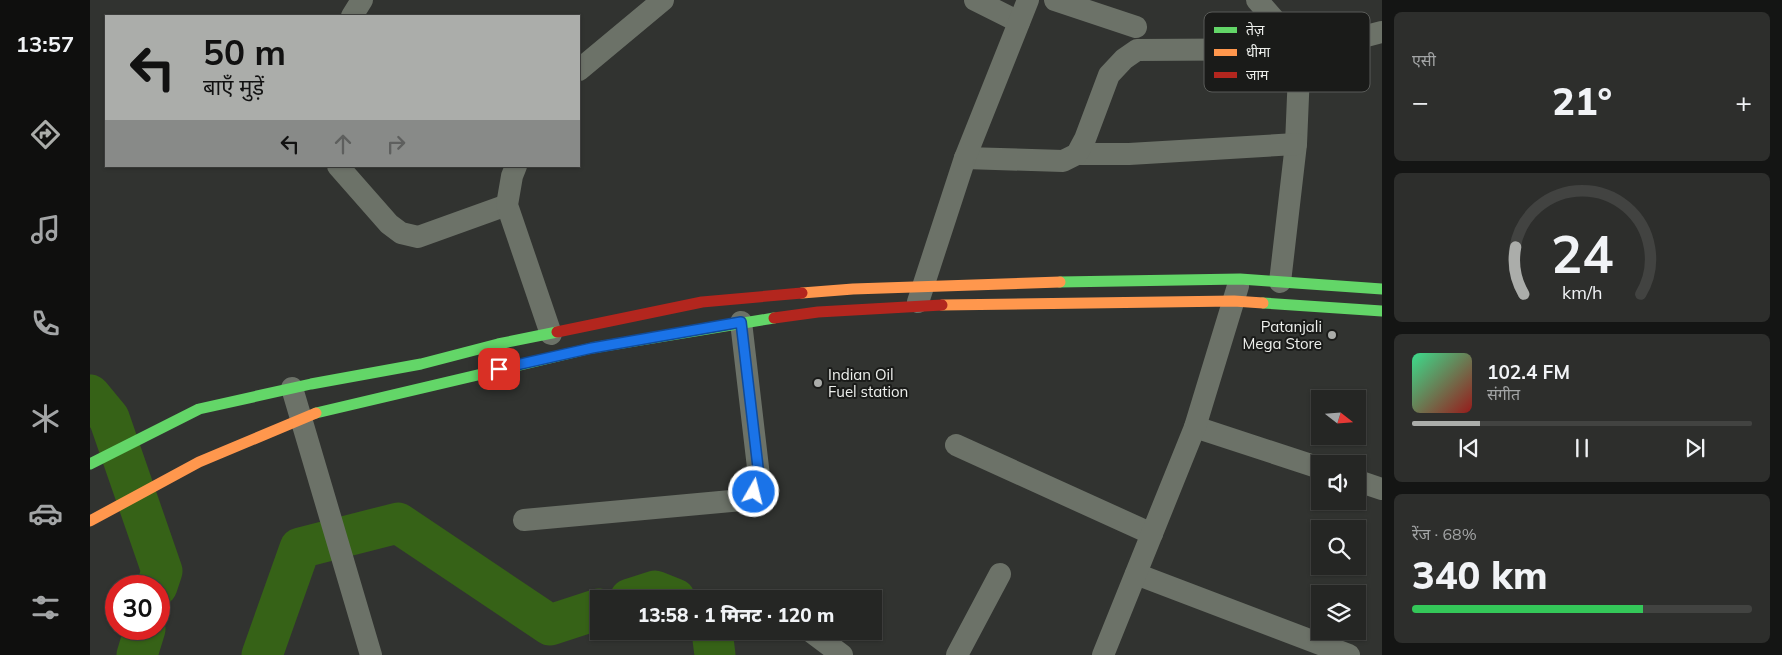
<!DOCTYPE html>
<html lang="hi">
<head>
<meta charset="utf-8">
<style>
	:root { --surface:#252624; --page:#2d2e2c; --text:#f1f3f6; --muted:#a3a5a6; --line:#424341; --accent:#abadaa }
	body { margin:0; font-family:Mulish,"Noto Sans Devanagari",sans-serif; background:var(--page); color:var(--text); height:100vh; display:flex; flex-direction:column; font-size:19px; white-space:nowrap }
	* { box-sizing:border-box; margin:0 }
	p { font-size:16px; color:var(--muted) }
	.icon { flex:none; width:28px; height:28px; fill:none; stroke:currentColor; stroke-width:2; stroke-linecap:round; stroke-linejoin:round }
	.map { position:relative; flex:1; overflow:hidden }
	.sheet { display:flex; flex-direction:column; gap:12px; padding:12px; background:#141514; width:400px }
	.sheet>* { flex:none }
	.hud { position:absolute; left:15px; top:15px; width:475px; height:152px; border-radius:0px; box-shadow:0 1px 4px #0004,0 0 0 1px var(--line); background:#abadaa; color:#111; overflow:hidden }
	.needle { width:32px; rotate:107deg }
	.tools { position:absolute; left:1221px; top:390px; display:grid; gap:10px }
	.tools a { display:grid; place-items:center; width:55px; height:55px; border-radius:0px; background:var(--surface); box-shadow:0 1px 4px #0004,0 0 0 1px var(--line); font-size:25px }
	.speed { position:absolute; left:15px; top:575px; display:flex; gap:10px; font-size:25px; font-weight:700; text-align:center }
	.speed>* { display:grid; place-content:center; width:65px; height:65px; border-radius:50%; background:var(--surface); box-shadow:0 1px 4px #0004,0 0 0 1px var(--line); line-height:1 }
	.speed .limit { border:8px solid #d22; background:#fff; color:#111 }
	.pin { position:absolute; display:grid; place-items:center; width:42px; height:42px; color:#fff; margin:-21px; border-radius:10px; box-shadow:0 2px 8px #0006 }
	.me { position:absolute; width:55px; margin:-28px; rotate:8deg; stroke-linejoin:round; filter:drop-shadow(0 0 4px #0008) }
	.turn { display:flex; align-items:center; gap:18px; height:105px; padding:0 15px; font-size:22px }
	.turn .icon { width:65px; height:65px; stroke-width:2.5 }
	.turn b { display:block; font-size:35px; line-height:42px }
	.lanes { display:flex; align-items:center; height:48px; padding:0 15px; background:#0003; justify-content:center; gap:25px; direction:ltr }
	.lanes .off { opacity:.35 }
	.big { font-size:38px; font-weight:800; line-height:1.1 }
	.sheet .tile { flex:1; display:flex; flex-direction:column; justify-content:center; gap:8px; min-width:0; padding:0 18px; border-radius:8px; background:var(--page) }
	.sheet .dial { align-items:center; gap:0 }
	.dial svg { height:130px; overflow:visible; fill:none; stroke:var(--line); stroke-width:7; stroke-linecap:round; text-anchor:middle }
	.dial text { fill:var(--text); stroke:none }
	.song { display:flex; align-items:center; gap:15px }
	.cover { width:60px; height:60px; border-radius:8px; background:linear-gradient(135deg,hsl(150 70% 55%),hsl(0 70% 35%)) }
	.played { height:5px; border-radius:2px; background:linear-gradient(90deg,var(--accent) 20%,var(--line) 20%) }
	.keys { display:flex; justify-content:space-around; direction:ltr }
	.heat { display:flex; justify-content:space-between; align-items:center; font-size:28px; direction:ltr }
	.charge { height:8px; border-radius:4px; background:linear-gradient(90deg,#34c759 68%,var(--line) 0) }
	.trip { position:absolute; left:500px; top:590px; width:292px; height:50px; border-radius:0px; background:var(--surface); box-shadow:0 1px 4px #0004,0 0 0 1px var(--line); font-weight:800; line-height:50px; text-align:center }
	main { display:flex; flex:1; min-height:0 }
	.menu { display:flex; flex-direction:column; width:90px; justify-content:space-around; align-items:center; background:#0f0f0e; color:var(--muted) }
	.menu .icon { width:35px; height:35px }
	.menu .current { color:var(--accent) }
	.menu b { font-size:22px; color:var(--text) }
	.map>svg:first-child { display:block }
</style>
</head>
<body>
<main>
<nav class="menu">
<b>13:57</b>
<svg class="icon current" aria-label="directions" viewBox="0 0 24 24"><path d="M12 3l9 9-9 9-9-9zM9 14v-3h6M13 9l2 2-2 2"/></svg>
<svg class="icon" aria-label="music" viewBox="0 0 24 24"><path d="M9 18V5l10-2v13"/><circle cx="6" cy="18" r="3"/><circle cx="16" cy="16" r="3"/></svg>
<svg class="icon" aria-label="phone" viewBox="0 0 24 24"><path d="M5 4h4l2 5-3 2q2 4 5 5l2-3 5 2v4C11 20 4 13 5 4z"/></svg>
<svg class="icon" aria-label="climate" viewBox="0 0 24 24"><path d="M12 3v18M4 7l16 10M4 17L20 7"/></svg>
<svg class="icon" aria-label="car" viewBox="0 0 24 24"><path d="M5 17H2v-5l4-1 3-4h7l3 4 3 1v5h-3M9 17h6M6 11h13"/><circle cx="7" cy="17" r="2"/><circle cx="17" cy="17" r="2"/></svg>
<svg class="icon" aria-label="filters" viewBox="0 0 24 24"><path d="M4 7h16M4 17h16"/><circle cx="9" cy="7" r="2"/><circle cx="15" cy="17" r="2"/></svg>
</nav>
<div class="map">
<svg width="1292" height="655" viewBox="0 0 1292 655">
	<rect width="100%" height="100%" fill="#313330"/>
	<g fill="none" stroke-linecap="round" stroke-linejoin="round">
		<g stroke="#366217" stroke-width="41">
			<path d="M0,395l19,23 53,153 -5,15"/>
			<path d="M540,599l25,-8 20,8"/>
			<path d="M622,631l3,24"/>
			<path d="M47,655l8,-26"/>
			<path d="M172,655l38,-107 98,-25 152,102 49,-16"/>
		</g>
		<g stroke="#6c7268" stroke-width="22">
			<path d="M885,0l44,22"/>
			<path d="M965,0l81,27"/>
			<path d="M1167,0l43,49 -4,95 -16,138"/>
			<path d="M262,16l10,-16"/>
			<path d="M489,70l84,-70"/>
			<path d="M987,154h52l167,-10"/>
			<path d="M875,158l98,3 14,-7 8,-15 24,-64 15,-16 13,-9 163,-1 32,-4 50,-13"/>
			<path d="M248,166l51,58 12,9 17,4 89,-32"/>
			<path d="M426,166l-4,10 -5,29 44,129"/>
			<path d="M828,302l47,-144 63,-158"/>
			<path d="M202,388l79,267"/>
			<path d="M1105,427l125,41"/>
			<path d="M866,445l196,89"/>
			<path d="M1268,481l24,8"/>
			<path d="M434,520l218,-20 13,-8 4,-16 -18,-154"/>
			<path d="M1046,574l213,81"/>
			<path d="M720,631l32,24"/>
			<path d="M867,655l43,-81"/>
			<path d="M1013,655l92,-228 43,-141"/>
		</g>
		<g stroke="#63d668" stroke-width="11">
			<path d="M970,282l180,-3 142,10"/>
			<path d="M1173,303l119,8"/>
			<path d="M226,413l276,-65 182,-30"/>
			<path d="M0,464l109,-55 112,-25 110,-20 77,-20 59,-12"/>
		</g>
		<g stroke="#ff974d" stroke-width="11">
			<path d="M712,293l51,-4 207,-7"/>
			<path d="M852,305l292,-4 29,2"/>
			<path d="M0,521l109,-59 117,-49"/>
		</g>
		<g stroke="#b3261e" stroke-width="11">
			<path d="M684,318l44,-6 124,-7"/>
			<path d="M467,332l145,-30 100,-9"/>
		</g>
	</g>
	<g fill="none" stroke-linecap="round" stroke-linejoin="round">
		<g stroke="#114b97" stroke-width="12">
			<path id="route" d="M409,369l93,-21 149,-26 18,154 -5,16"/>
		</g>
		<use href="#route" stroke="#1a73e8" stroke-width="9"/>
	</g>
	<g fill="#abadaa" stroke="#1a1b19" stroke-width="2">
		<circle cx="1242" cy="335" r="5"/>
		<circle cx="728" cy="383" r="5"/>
	</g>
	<g text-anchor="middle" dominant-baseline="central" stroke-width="4" stroke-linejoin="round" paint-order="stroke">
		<g font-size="15" fill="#edefec" stroke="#1a1b19" text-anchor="end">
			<text x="1232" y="326">Patanjali<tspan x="1232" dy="17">Mega Store</tspan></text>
			<text x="738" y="374" text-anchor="start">Indian Oil<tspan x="738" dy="17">Fuel station</tspan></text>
		</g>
	</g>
	<rect x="1114" y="12" width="166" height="80" rx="8" fill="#1a1b19" stroke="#595b58" stroke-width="1"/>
	<rect x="1124" y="27" width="23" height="6" fill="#63d668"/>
	<rect x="1124" y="49" width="23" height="7" fill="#ff974d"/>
	<rect x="1124" y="72" width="23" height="6" fill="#b3261e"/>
	<g font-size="14" fill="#edefec">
		<text x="1156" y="35">तेज़</text>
		<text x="1156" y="57">धीमा</text>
		<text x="1156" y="80">जाम</text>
	</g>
</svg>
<div class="tools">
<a><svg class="needle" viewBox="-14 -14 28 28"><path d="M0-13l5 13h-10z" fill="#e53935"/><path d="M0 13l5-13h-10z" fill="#a3a5a6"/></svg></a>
<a><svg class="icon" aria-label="sound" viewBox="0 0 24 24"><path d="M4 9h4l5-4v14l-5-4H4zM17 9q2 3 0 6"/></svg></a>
<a><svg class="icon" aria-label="search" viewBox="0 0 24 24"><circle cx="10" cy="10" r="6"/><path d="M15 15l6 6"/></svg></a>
<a><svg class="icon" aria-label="layers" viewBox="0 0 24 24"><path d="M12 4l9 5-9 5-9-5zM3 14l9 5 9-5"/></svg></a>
</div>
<div class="speed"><div class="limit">30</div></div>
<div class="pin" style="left:409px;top:369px;background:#d93025"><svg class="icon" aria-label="arrive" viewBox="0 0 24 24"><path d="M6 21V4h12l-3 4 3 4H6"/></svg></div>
<svg class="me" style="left:664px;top:492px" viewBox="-20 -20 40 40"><circle r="17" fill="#1a73e8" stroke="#fff" stroke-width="3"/><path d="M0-11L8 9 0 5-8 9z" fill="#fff"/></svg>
<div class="trip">13:58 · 1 मिनट · 120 m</div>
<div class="hud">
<div class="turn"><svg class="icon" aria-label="left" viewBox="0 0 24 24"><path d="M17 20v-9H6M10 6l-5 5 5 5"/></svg><div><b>50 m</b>बाएँ मुड़ें</div></div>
<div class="lanes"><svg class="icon" aria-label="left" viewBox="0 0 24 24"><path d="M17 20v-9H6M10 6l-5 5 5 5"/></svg><svg class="icon off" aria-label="ahead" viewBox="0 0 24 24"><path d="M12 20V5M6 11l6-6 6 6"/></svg><svg class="icon off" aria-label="right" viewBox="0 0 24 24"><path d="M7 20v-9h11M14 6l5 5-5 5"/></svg></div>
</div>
</div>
<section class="sheet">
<div class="tile"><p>एसी</p>
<div class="heat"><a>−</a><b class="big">21°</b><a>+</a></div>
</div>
<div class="tile dial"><svg viewBox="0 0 100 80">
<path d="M14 69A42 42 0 1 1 86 69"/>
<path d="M14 69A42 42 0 0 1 9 40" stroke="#abadaa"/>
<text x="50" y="56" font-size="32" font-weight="700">24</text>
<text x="50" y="72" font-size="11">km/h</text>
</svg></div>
<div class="tile">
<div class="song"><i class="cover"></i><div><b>102.4 FM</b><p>संगीत</p></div></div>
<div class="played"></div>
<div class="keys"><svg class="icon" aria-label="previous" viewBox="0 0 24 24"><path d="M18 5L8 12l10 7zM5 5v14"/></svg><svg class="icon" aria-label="pause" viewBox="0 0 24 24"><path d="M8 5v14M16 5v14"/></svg><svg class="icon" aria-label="next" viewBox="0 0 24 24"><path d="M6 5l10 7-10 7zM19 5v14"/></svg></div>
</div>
<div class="tile"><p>रेंज · 68%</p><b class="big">340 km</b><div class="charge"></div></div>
</section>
</main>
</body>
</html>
